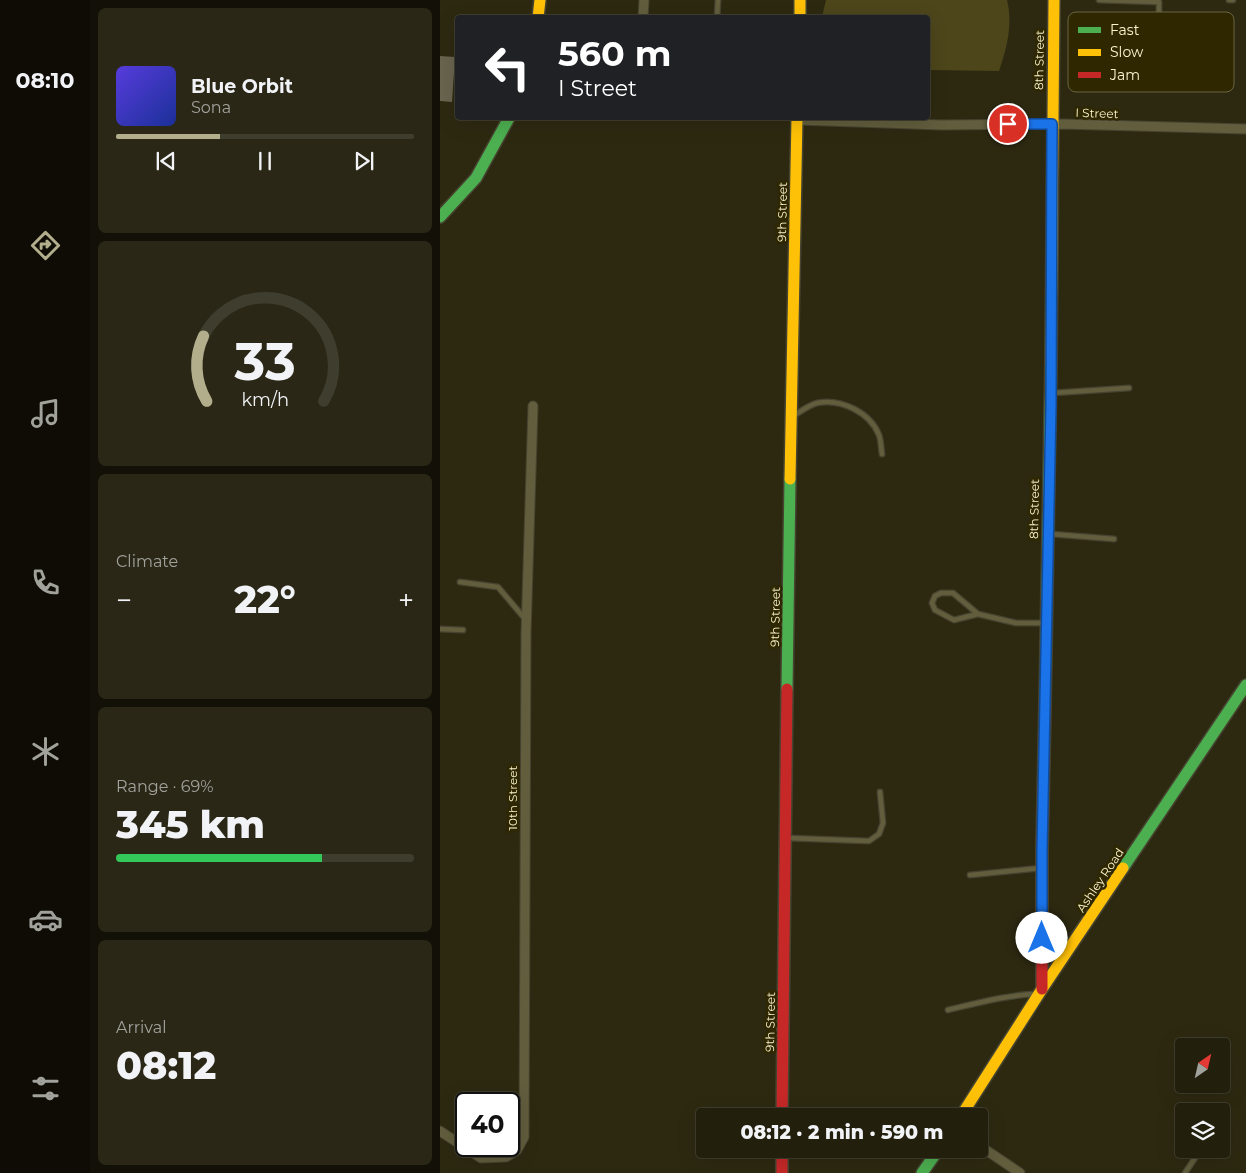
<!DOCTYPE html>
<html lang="en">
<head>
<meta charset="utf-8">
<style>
	:root { --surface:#221f0d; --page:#2a2716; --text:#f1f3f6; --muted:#a2a29d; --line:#3f3d2e; --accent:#b2ae8c }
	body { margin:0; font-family:Montserrat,sans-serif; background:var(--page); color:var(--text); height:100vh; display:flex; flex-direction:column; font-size:19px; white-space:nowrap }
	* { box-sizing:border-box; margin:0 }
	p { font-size:16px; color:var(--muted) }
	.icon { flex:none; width:28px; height:28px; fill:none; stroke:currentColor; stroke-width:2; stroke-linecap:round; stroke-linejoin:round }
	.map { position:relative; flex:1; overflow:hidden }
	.side { display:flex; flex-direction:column; gap:8px; padding:8px; background:#131107; width:350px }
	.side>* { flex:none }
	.top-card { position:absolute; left:15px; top:15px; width:475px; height:105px; border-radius:5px; box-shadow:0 5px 20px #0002,0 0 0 1px var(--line); background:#202124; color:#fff; overflow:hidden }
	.needle { width:32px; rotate:34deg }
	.controls { position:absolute; left:735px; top:1038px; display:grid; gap:10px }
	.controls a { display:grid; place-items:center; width:55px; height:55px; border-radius:5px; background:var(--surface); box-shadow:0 5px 20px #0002,0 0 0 1px var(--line); font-size:25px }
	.speed { position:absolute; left:15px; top:1092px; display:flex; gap:10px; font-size:25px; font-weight:700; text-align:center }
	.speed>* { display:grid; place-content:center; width:65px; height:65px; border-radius:50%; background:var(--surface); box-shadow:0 5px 20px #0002,0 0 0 1px var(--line); line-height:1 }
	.speed .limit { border:2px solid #111; border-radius:8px; background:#fff; color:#111 }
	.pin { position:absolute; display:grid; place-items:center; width:42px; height:42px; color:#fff; margin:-21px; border:2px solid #fff; border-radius:50%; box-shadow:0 1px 5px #0007 }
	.me { position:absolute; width:55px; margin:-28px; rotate:0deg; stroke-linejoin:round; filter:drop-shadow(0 0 4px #0008) }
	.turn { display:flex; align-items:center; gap:18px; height:105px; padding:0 20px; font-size:22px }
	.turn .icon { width:65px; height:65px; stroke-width:2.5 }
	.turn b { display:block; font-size:35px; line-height:42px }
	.big { font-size:38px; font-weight:800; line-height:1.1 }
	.side .card { flex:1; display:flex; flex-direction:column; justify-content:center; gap:8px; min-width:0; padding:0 18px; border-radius:8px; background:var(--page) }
	.side .dial { align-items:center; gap:0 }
	.dial svg { height:130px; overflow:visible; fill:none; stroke:var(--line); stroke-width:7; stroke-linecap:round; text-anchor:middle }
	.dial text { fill:var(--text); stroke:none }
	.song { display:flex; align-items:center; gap:15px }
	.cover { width:60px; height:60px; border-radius:8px; background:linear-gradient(135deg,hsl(250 70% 55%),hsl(230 70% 35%)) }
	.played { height:5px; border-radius:2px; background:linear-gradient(90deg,var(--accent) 35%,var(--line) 35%) }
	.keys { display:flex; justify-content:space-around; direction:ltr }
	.heat { display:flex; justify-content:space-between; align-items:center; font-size:28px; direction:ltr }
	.charge { height:8px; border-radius:4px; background:linear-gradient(90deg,#34c759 69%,var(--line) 0) }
	.trip { position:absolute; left:256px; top:1108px; width:292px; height:50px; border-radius:5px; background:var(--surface); box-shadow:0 5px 20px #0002,0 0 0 1px var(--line); font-weight:800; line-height:50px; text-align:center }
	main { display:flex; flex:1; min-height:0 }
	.tabs { display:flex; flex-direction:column; width:90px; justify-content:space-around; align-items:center; background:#0e0c05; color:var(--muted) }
	.tabs .icon { width:35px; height:35px }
	.tabs .on { color:var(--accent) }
	.tabs b { font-size:22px; color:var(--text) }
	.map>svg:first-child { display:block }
</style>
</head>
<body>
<main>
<nav class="tabs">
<b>08:10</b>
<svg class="icon on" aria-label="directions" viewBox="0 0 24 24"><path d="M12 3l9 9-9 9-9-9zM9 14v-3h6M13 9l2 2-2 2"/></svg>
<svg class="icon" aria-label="music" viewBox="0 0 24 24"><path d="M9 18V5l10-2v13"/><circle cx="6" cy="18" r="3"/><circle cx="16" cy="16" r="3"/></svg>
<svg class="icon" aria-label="phone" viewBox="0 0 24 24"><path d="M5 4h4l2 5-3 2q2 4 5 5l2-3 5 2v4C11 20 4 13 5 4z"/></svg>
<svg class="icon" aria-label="climate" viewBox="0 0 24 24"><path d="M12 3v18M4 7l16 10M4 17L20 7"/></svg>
<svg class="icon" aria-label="car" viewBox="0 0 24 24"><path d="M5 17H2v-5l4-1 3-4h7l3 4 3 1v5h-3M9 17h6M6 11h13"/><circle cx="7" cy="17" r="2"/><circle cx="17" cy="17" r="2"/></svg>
<svg class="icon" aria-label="filters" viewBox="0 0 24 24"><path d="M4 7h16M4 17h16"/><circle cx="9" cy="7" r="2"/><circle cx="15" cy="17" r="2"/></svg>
</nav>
<section class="side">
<div class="card">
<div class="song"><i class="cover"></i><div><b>Blue Orbit</b><p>Sona</p></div></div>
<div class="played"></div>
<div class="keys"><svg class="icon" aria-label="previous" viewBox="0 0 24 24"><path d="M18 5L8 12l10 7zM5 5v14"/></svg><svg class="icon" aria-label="pause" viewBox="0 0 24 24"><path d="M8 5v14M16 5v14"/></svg><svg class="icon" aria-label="next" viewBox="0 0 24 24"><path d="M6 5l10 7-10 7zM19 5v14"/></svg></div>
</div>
<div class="card dial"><svg viewBox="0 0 100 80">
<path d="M14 69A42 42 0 1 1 86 69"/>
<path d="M14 69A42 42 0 0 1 12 29" stroke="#b2ae8c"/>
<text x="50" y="56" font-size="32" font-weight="700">33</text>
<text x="50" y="72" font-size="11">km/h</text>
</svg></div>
<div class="card"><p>Climate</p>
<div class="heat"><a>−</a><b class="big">22°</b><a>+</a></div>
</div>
<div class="card"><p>Range · 69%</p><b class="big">345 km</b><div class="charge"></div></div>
<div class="card"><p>Arrival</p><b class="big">08:12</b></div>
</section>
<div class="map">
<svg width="806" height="1173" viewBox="0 0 806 1173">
	<rect width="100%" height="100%" fill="#2d2911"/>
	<path fill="#4d461b" d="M386,0h181c6,24 0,48 -8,71l-71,-1v-52l-106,-1z"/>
	<path fill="#68644e" d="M0,56l15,1 -3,45 -12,-1z"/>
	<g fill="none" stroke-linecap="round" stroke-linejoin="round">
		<g stroke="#464431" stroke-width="7">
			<g id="lane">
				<path d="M659,0l60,2v29"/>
				<path d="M789,0h4"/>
				<path d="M277,18l1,-18"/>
				<path d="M612,393l77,-5"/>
				<path d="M353,416c7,-4 16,-11 24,-13 23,-5 53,9 62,32 2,5 2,13 3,19"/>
				<path d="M611,534l63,5"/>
				<path d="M20,582l38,5 28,33"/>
				<path d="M538,614l-24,6 -19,-10 -3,-7 3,-7 6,-3h12l25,21 38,9h28"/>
				<path d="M0,629l23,1"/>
				<path d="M347,838l82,3 10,-7 4,-11 -3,-31"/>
				<path d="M530,875l71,-7"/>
				<path d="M508,1010c29,-7 58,-15 88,-16"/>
				<path d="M745,1173l16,-24"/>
			</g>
		</g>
		<g stroke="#464431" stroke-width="11">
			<g id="street">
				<path d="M203,18l1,-18"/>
				<path d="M357,120l145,5 120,-1 184,5"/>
				<path d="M0,1131l41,27 25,-1 11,-7 7,-13 2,-504 7,-227"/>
				<path d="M540,1146l40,27"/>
			</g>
		</g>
		<g stroke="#464431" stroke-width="14">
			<g id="fast">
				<path d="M0,217l36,-39 33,-60"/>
				<path d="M347,689l3,-210"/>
				<path d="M605,705l6,-342"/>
				<path d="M683,868l123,-183"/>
				<path d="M482,1173l17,-24"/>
			</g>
		</g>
		<g stroke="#464431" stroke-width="14">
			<g id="slow">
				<path d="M360,0v18"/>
				<path d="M98,18l2,-18"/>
				<path d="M611,363l3,-363"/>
				<path d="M350,479l7,-361"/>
				<path d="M521,1116l81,-127 81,-121"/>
			</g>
		</g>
		<g stroke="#464431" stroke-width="14">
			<g id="jam">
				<path d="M602,989v-139l3,-145"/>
				<path d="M342,1116l5,-427"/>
				<path d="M342,1149v24"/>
			</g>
		</g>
		<use href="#lane" stroke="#615d3d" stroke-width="4.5"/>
		<use href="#street" stroke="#615d3d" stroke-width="9"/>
		<use href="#fast" stroke="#4caf50" stroke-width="11"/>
		<use href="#slow" stroke="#ffc107" stroke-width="11"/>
		<use href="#jam" stroke="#c62828" stroke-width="11"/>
	</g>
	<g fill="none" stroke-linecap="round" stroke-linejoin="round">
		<g stroke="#114b97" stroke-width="12">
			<path id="route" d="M568,124h44l-1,282 -9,444v88"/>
		</g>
		<use href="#route" stroke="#1a73e8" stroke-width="9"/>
	</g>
	<g text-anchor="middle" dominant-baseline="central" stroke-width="5" stroke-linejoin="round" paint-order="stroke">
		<g font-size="12" fill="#faf5cf" stroke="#2e2700">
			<text transform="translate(599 60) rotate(-89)">8th Street</text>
			<text transform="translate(657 113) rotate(2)">I Street</text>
			<text transform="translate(342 212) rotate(-89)">9th Street</text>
			<text transform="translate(594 509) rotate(-89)">8th Street</text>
			<text transform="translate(335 617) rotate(-89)">9th Street</text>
			<text transform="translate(72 798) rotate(-90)">10th Street</text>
			<text transform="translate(660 880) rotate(-56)">Ashley Road</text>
			<text transform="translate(330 1022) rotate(-89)">9th Street</text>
		</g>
	</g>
	<rect x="628" y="12" width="166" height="80" rx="8" fill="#2e2700" stroke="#6b653e" stroke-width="1"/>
	<rect x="638" y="27" width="23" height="6" fill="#4caf50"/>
	<rect x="638" y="49" width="23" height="7" fill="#ffc107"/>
	<rect x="638" y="72" width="23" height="6" fill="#c62828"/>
	<g font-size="14" fill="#faf5cf">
		<text x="670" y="35">Fast</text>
		<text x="670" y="57">Slow</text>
		<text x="670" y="80">Jam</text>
	</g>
</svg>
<div class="controls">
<a><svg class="needle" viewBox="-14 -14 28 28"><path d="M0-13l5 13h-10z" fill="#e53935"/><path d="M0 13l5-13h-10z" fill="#a2a29d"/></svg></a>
<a><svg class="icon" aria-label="layers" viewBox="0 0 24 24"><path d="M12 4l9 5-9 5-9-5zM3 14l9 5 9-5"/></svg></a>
</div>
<div class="speed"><div class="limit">40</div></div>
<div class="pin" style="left:568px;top:124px;background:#d93025"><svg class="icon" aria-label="arrive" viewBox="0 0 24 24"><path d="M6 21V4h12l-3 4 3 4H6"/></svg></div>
<svg class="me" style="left:602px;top:938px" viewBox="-20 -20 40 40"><circle r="19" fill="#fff"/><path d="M0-13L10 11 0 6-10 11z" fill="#1a73e8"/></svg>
<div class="trip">08:12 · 2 min · 590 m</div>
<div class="top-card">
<div class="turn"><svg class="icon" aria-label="left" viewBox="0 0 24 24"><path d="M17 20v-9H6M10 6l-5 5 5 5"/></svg><div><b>560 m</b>I Street</div></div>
</div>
</div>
</main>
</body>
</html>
